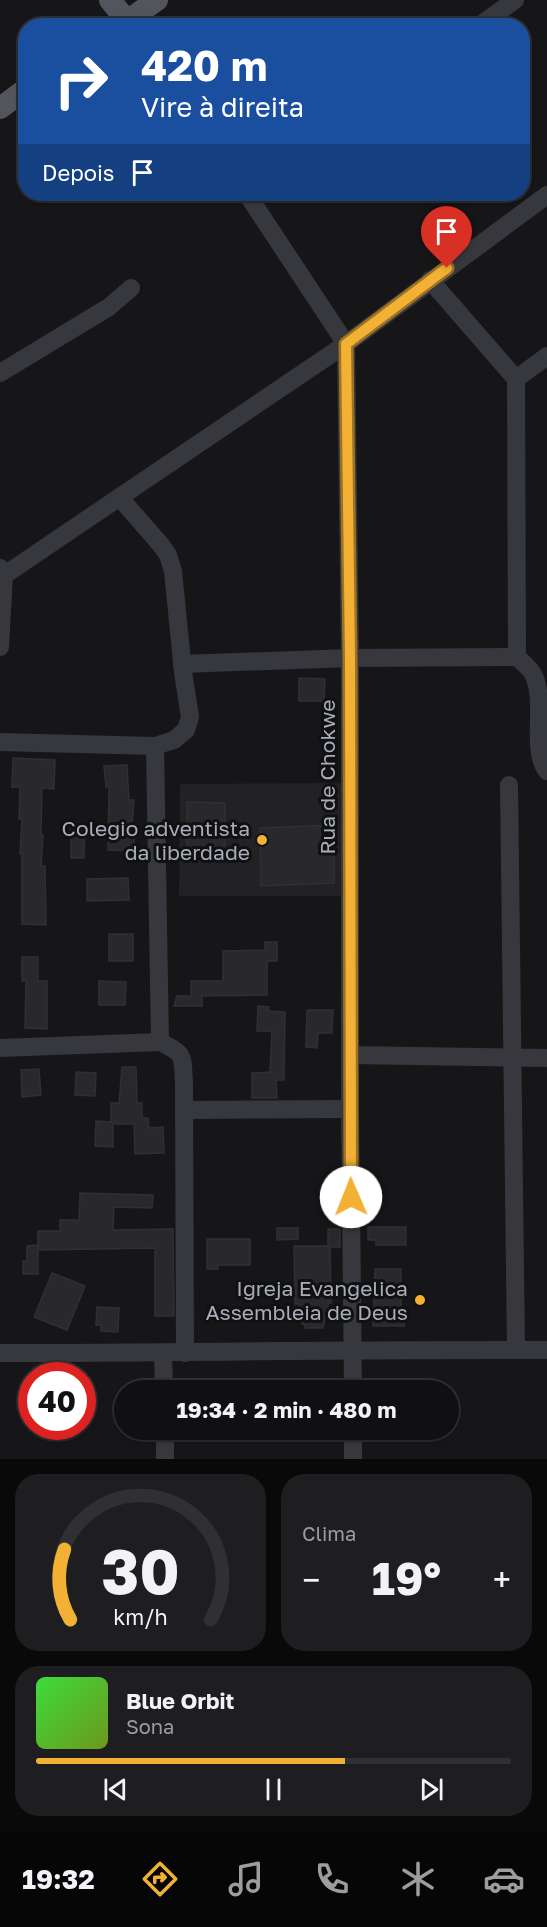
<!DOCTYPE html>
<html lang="pt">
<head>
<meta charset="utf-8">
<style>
	:root { --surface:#101012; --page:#1e1e20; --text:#f1f3f6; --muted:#9c9d9f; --line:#303032; --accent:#f2b134 }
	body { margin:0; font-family:"Golos Text",sans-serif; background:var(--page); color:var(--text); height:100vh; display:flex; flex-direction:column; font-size:22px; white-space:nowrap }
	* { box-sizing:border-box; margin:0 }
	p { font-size:20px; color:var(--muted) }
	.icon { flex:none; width:33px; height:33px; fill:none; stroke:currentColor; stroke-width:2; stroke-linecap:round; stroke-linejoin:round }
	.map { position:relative; height:1459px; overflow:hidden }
	.panel { display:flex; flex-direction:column; gap:15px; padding:15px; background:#09090a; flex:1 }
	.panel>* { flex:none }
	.banner { position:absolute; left:18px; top:18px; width:512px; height:183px; border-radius:24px; box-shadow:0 2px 4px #0004,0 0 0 2px var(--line); background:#1a4fa0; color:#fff; overflow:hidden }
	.speed { position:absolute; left:18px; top:1362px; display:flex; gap:12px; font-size:30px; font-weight:700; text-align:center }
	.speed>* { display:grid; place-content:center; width:78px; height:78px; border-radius:50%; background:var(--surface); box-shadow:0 2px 4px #0004,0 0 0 2px var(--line); line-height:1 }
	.speed .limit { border:9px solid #d22; background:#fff; color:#111 }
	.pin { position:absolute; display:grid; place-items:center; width:51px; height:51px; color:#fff; margin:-62px -26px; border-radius:50% 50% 50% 0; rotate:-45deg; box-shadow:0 0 6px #0007 }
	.pin .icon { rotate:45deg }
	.me { position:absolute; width:66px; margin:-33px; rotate:359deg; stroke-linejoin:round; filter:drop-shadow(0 0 4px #0008) }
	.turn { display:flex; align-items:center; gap:21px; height:126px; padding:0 24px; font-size:27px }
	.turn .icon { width:78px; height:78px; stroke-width:2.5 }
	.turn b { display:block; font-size:42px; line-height:51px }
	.then { display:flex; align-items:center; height:57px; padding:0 24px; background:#0003; gap:12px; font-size:22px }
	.big { font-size:45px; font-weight:700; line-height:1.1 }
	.panel .card { flex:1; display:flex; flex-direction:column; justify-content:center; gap:9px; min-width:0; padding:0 21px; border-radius:24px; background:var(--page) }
	.panel .dial { align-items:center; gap:0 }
	.dial svg { height:156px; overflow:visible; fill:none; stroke:var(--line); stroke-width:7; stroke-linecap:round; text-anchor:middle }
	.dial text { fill:var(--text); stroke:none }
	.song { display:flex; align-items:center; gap:18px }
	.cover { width:72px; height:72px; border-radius:9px; background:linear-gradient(135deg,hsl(120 70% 55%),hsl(80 70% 35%)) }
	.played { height:6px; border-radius:3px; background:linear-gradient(90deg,var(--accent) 65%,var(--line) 65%) }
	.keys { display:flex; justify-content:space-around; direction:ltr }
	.heat { display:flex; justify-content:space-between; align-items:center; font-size:33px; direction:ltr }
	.panel .tiles { flex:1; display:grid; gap:15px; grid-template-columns:1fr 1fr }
	.card:last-child { grid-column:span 2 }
	.trip { position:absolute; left:114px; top:1380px; width:345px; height:60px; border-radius:30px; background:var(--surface); box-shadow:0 2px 4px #0004,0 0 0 2px var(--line); font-weight:700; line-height:60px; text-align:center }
	.tab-bar { display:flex; height:96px; justify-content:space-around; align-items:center; background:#060607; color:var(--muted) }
	.tab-bar .icon { width:42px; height:42px }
	.tab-bar .active { color:var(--accent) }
	.tab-bar b { font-size:27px; color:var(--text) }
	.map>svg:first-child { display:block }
</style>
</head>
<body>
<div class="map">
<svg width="547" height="1459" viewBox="0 0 547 1459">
	<rect width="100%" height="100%" fill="#161618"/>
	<path fill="#222225" d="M346,783l-2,113h-165l1,-112z"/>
	<g fill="#29292c" stroke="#303034" stroke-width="1.5">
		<path d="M299,678l26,1 -1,22h-25z"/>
		<path d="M13,758l42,2 -1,29 -12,-1 -1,47h2l-2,31h4l1,59 -24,-1v-70h-2l2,-35h-3l1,-32h-8z"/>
		<path d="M127,765l2,35h5l-3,35h3v16l-26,-1 1,-64 -3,1 -2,-21z"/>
		<path d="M187,802l38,1v43l-38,3z"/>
		<path d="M334,825v58l-73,3 -1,-58z"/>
		<path d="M71,826h14l-1,32h-13z"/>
		<path d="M128,878l1,22 -42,1v-22z"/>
		<rect x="109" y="934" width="24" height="27"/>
		<path d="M265,942h12v19h-10v34l-65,1v10h-28l3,-10h14v-15h32v-30l42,-1z"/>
		<path d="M22,957h16v24h9v48l-22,-1 1,-47h-4z"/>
		<path d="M99,981l27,1 -1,23h-26z"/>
		<path d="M258,1006l11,1 -1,4 17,1 -1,68h-8l1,18h-25v-25l18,-1 2,-41h-15z"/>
		<path d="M307,1010h26l-1,23h-14l-1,15 -11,-1z"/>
		<path d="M122,1067h14l1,36h5v15h6l1,10 14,-1 1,26 -29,1 -1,-30h-21v23l-18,-1 1,-25 15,1v-19h8z"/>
		<path d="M39,1069l2,26 -19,2 -1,-27z"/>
		<path d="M76,1072l20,1 -1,23 -20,-1z"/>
		<path d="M80,1193l73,2 -1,13 -38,-1 -1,23 60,-1 1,87h-19v-68l-117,2v-19h22v-11h19z"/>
		<path d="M368,1227h38v18h-30v-5h-8z"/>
		<path d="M277,1228h21v11l-21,1z"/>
		<path d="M328,1229h12v18h-10l1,56h-3v14h-3l-2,11h-18v-4h-3v-7h-3v-13h-4l-1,-58h34z"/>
		<path d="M207,1239h43v26h-32v4h-11z"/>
		<path d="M38,1245v29h-15v-13h4v-15z"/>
		<path d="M375,1269h26v47h3v10h-31z"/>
		<path d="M52,1273l33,13 -18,44 -33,-13z"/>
		<path d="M97,1307l22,1 -1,24 -17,-1v-6h-5z"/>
	</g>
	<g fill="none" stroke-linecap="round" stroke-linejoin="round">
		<g stroke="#37383d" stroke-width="18">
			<path d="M479,26l36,-26"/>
			<path d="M247,194l99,150 4,314v451l3,281"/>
			<path d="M430,280l86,99 1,278c5,5 13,11 16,17 14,26 -3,76 14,97"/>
			<path d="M0,373l109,-66 22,-19"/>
			<path d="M516,379l31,-23"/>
			<path d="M0,568l4,7 -4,72"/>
			<path d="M0,578l346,-234 201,-149"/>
			<path d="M182,664l168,-6 167,-1"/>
			<path d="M0,742l155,4 19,-6 12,-10 4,-13 -7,-45 -10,-101 -5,-16 -7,-10 -41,-47"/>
			<path d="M155,746l5,296"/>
			<path d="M509,785l7,565"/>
			<path d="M0,1048l160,-6c26,12 22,14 24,41l1,270"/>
			<path d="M350,1055l197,3"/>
			<path d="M184,1110l166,-1"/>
			<path d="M0,1353c182,0 365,-4 547,-3"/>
			<path d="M163,1353l1,37"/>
			<path d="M165,1430v29"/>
			<path d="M353,1459v-29"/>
		</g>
		<g stroke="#53555c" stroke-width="22">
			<path d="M110,0l17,21"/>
			<path d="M117,26l10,-5 30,-21"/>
			<path d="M0,108l26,-19"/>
		</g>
	</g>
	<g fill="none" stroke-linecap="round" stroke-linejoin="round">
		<g stroke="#9d7322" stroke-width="15">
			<path id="route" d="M351,1197l-1,-539 -4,-314 101,-76"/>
		</g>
		<use href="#route" stroke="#f2b134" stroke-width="10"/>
	</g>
	<g fill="#f2b134" stroke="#111113" stroke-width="2">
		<circle cx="262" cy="840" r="6"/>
		<circle cx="420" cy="1300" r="6"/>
	</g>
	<g text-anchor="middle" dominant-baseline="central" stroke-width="6" stroke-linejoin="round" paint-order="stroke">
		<g font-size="21" fill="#a8adb8" stroke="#111113">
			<text transform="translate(327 777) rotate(-90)">Rua de Chokwe</text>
		</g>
		<g font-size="21" fill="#a8adb8" stroke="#111113" text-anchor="end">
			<text x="250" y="828">Colegio adventista<tspan x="250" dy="24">da liberdade</tspan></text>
			<text x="408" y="1288">Igreja Evangelica<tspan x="408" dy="24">Assembleia de Deus</tspan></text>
		</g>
	</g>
</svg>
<div class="speed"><div class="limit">40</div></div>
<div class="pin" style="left:447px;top:268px;background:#d93025"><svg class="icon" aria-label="arrive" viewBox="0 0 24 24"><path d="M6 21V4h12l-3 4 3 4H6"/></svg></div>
<svg class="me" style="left:351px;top:1197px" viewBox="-20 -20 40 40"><circle r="19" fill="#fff"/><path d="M0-13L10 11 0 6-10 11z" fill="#f2b134"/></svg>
<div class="trip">19:34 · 2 min · 480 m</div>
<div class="banner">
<div class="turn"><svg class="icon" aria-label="right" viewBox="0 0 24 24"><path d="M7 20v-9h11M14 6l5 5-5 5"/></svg><div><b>420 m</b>Vire à direita</div></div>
<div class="then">Depois<svg class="icon" aria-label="arrive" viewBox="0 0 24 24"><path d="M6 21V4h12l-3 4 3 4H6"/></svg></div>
</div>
</div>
<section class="panel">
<div class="tiles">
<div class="card dial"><svg viewBox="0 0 100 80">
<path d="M14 69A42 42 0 1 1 86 69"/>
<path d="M14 69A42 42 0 0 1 11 33" stroke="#f2b134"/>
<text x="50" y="56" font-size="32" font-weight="700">30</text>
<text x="50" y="72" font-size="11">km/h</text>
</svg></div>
<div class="card"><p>Clima</p>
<div class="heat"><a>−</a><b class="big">19°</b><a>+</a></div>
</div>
<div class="card">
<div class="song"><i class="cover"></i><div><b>Blue Orbit</b><p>Sona</p></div></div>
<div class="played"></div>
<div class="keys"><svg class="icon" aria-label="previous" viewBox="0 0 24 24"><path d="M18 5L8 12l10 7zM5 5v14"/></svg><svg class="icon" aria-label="pause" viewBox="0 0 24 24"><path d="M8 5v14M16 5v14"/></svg><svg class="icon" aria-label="next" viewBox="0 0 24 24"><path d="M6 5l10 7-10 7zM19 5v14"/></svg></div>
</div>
</div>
</section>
<nav class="tab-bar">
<b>19:32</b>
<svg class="icon active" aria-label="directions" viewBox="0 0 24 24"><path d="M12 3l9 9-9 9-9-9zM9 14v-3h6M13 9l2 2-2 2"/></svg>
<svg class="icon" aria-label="music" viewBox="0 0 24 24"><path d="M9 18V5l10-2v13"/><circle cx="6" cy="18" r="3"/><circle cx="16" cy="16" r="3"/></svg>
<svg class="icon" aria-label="phone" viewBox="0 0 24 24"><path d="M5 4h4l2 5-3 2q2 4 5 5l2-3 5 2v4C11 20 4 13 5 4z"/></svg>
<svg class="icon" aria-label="climate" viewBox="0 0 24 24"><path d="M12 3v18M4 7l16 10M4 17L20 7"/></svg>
<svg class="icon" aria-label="car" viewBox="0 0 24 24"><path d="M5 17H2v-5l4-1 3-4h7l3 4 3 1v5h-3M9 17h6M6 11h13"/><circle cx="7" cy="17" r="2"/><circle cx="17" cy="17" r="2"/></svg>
</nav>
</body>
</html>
